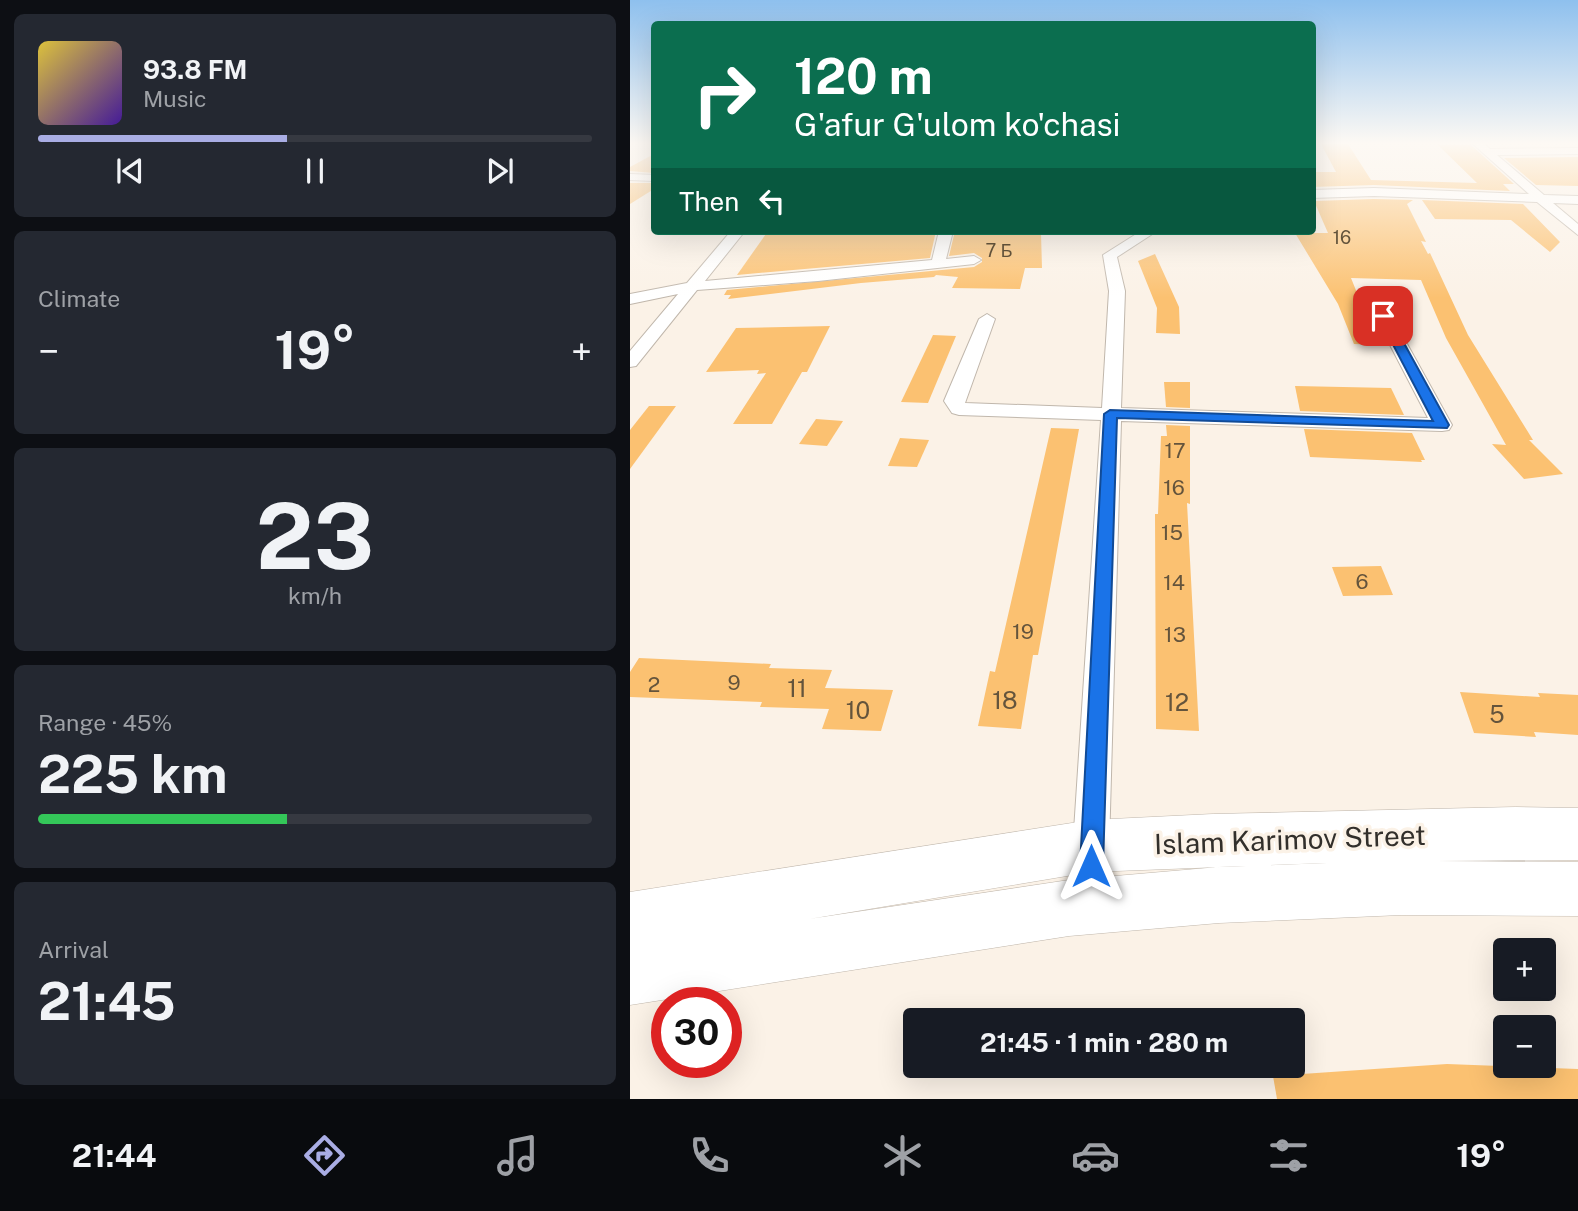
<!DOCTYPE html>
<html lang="en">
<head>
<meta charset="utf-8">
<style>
	:root { --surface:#171b24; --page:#242831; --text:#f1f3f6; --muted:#9ea1a6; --line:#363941; --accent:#a9ade4 }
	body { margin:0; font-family:"Public Sans",sans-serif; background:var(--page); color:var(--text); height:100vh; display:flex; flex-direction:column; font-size:26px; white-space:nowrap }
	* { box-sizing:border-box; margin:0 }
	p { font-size:23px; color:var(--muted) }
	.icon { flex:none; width:38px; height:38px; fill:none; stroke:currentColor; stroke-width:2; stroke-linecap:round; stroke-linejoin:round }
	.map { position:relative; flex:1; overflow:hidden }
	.side { display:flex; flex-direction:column; gap:14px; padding:14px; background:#0d0f14; width:630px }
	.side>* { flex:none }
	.guide { position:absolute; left:21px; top:21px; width:665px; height:214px; border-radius:7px; box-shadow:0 7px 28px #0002; background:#0b6e4f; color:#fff; overflow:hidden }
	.fabs { position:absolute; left:863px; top:938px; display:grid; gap:14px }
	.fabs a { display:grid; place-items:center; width:63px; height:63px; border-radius:7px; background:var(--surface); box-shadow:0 7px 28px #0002; font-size:35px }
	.speed { position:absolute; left:21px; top:987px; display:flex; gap:14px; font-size:35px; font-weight:700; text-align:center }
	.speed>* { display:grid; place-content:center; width:91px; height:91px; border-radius:50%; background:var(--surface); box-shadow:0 7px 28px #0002; line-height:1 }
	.speed .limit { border:10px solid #d22; background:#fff; color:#111 }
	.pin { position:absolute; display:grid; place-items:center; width:60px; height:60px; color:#fff; margin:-30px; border-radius:14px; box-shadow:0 4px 10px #0006 }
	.me { position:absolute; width:77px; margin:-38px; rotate:0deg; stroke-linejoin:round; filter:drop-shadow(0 0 5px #0008) }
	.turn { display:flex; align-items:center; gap:24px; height:147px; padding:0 28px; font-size:32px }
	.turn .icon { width:91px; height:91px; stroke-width:2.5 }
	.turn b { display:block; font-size:49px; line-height:60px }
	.then { display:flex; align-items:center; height:66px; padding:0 28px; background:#0003; gap:14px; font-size:26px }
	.big { font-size:52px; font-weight:700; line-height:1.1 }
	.side .widget { flex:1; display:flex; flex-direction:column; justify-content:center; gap:10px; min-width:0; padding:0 24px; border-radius:10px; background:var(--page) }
	.side .dial { align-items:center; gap:0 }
	.dial b { font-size:91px; line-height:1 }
	.song { display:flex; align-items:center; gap:21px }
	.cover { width:84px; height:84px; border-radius:10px; background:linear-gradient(135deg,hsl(50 70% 55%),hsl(260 70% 35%)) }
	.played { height:7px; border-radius:4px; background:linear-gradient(90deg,var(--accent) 45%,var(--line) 45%) }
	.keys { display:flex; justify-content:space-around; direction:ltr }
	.heat { display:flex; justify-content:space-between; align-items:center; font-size:38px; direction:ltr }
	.charge { height:10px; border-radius:5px; background:linear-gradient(90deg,#34c759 45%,var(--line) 0) }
	.trip { position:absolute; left:273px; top:1008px; width:402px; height:70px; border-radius:7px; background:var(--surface); box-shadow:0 7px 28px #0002; font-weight:700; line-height:70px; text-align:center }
	.dock { display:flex; height:112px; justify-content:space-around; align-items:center; background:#090b0e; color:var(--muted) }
	.dock .icon { width:49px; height:49px }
	.dock .selected { color:var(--accent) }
	.dock b { font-size:32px; color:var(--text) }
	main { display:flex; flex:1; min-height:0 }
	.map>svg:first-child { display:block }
</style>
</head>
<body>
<main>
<section class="side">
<div class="widget">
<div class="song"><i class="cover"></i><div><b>93.8 FM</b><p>Music</p></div></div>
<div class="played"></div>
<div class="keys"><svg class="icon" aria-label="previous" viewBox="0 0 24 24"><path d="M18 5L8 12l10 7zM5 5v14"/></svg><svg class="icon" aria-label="pause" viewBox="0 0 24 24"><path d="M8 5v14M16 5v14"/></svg><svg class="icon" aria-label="next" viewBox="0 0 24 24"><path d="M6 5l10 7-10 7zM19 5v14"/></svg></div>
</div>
<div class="widget"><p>Climate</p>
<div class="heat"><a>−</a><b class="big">19°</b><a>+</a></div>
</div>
<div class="widget dial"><b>23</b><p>km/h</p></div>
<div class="widget"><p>Range · 45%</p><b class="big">225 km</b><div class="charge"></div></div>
<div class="widget"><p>Arrival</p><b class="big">21:45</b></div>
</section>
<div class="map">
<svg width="948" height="1099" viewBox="0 0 948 1099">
	<rect width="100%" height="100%" fill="#fbf2e7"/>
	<g fill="#fbc171">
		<path d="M691,144h27l23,36 106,3 -39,-38h33l43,39h-11l7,7 -136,-6 -62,2v-15h24z"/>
		<path d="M24,154v19l-24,-2v-4z"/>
		<path d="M948,157v29l-42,-1 -32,-27z"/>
		<path d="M0,183h24v6l-24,15z"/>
		<path d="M744,199l39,1 -6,4 19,38 -5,-1 7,13 2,-1 38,82 65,105h-4l34,34 -39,5 -32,-35 14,1 -60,-107 -25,-58 -70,-2 27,67 -24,-1 -16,-40 -43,-71h33l-14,-32z"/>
		<path d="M792,200l101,4 37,38 -10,10 -39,-32 -76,-1z"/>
		<path d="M138,231h168l-6,27 -193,17z"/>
		<path d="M325,231l86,2 1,35h-17l-5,21 -68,-1 6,-11 -22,-2 -2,2 -73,6 -133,16 3,-4h-7l3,-5 247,-23 8,-5v-4l-8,-5 -25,3z"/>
		<path d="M525,254l24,53 1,27 -24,-1 1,-25 -19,-47z"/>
		<path d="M200,326l-23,46h-5l-30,52h-39l33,-51 -9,1 2,-4 -53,2 30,-44z"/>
		<path d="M303,335l23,1 -28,67 -27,-1z"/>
		<path d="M534,382h26v26l-24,-1z"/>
		<path d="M665,386l96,2 13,27 -104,-4z"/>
		<path d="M19,406h27l-46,63v-39z"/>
		<path d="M186,419l27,2 -16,25 -28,-2z"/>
		<path d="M536,425l24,1v78l-3,-1 12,228 -43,-2 -1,-215h3l3,-78h6z"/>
		<path d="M421,428l28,1 -41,226h-5l-12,74 -43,-3 12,-55 5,1z"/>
		<path d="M674,429l108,4 13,27h-4l1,2 -112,-5z"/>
		<path d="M270,438l29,2 -12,27 -29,-1z"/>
		<path d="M751,566l12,29 -50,1 -11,-29z"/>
		<path d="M9,658l132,6 -2,4 63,2 -7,18 68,2 -12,41 -59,-2 7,-20 -69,-2 2,-5 -132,-5v-25z"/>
		<path d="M830,692l80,5 -2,-4 40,2v40l-44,-3 2,5 -62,-4z"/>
		<path d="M817,1064l131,5v30h-301l-4,-23z"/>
	</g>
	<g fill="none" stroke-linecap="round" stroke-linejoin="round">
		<g stroke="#c0b7ac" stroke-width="2">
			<g id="minor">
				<path d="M843,144h11l6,5 88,-1v6l-81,1 47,40 34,1v8l-25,-1 25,21v11l-41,-33 -163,-6 -62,2v-8l62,-2 155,6z"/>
				<path d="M0,174l24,1v6l-24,-1z"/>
				<path d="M101,231h14l-40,50 227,-21 7,-29h14l-7,28 28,-3 7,4 -7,4 -156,17 -121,9 -61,76 -6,1v-16l48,-57 -48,10v-10l57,-11z"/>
				<path d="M511,231h16l-40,26 8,34 -4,117 307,10 -64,-123 8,-5 8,5 72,130 -3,5 -7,1 -321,-10 -12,425 3,60 -6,13 -13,6 -13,-6 -6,-13 -1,-60 28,-426 -142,-5 -7,-2 -8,-12 35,-82 8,-5 8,5 -30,84 137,5 7,-117 -6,-36z"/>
			</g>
		</g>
		<g stroke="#c0b7ac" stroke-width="1">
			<path id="primary" d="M886,807l62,1v52l-142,1 142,1v54l-177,-1 -182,8 -150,13 -439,69v-113l461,-72 122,-6zM697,863l-108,4 -150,13 -260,39 282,-47z"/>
		</g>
		<use href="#minor" fill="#fff" fill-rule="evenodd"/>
		<use href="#primary" fill="#fff" fill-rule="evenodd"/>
	</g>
	<linearGradient id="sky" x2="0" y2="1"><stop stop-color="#8ec0ee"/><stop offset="0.48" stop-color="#fdf9f4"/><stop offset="1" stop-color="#fdf9f4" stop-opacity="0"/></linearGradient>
	<rect width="948" height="298" fill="url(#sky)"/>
	<path fill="#1a73e8" stroke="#114b97" stroke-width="2" d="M750,314l9,2 60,109 -2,3 -330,-10 -14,448 -3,8 -9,4 -8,-4 -3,-8 24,-452 6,-4 323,11 -55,-105z"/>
	<g text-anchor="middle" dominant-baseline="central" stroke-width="7" stroke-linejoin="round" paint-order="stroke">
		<g font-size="18" fill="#64543c">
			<text x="712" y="237">16</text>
			<text x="369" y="250">7 Б</text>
		</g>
		<g font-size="21" fill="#64543c">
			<text x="545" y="450">17</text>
			<text x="544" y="487">16</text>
			<text x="542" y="532">15</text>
			<text x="732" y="581">6</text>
			<text x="544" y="582">14</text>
			<text x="393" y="631">19</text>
			<text x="545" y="634">13</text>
			<text x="104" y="682">9</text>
			<text x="24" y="684">2</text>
		</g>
		<g font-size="24" fill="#64543c">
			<text x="167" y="688">11</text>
			<text x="375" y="700">18</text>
			<text x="547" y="702">12</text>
			<text x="228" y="710">10</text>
			<text x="867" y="714">5</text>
		</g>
		<g font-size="28" fill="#322f2b" stroke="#fbf2e7">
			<text transform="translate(660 839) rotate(-2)">Islam Karimov Street</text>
		</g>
	</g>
</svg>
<div class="fabs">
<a>+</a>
<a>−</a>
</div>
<div class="speed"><div class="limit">30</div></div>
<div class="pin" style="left:753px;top:316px;background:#d93025"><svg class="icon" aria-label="arrive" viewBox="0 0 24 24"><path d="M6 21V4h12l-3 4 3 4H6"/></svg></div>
<svg class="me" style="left:461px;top:866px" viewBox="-20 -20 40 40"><path d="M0-17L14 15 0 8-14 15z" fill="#1a73e8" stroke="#fff" stroke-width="4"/></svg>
<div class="trip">21:45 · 1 min · 280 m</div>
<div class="guide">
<div class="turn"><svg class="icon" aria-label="right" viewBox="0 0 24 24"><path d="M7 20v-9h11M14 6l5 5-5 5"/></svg><div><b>120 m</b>G'afur G'ulom ko'chasi</div></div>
<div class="then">Then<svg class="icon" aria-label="left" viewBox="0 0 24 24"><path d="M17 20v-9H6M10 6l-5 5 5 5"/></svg></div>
</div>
</div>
</main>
<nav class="dock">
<b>21:44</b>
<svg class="icon selected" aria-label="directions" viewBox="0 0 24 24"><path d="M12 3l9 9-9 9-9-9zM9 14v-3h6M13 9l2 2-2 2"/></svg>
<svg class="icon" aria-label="music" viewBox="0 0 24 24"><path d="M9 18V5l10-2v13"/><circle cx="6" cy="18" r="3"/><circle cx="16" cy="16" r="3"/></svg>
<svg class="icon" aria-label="phone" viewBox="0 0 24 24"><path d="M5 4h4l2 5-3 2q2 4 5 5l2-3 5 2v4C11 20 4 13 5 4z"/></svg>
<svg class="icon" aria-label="climate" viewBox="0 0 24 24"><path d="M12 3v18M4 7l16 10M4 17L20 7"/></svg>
<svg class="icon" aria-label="car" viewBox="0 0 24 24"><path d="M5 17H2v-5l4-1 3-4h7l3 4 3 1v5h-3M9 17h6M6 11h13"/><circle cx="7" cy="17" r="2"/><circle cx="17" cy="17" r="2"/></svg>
<svg class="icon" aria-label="filters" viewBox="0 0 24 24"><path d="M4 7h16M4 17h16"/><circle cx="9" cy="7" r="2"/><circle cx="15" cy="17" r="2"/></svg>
<b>19°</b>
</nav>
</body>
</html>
